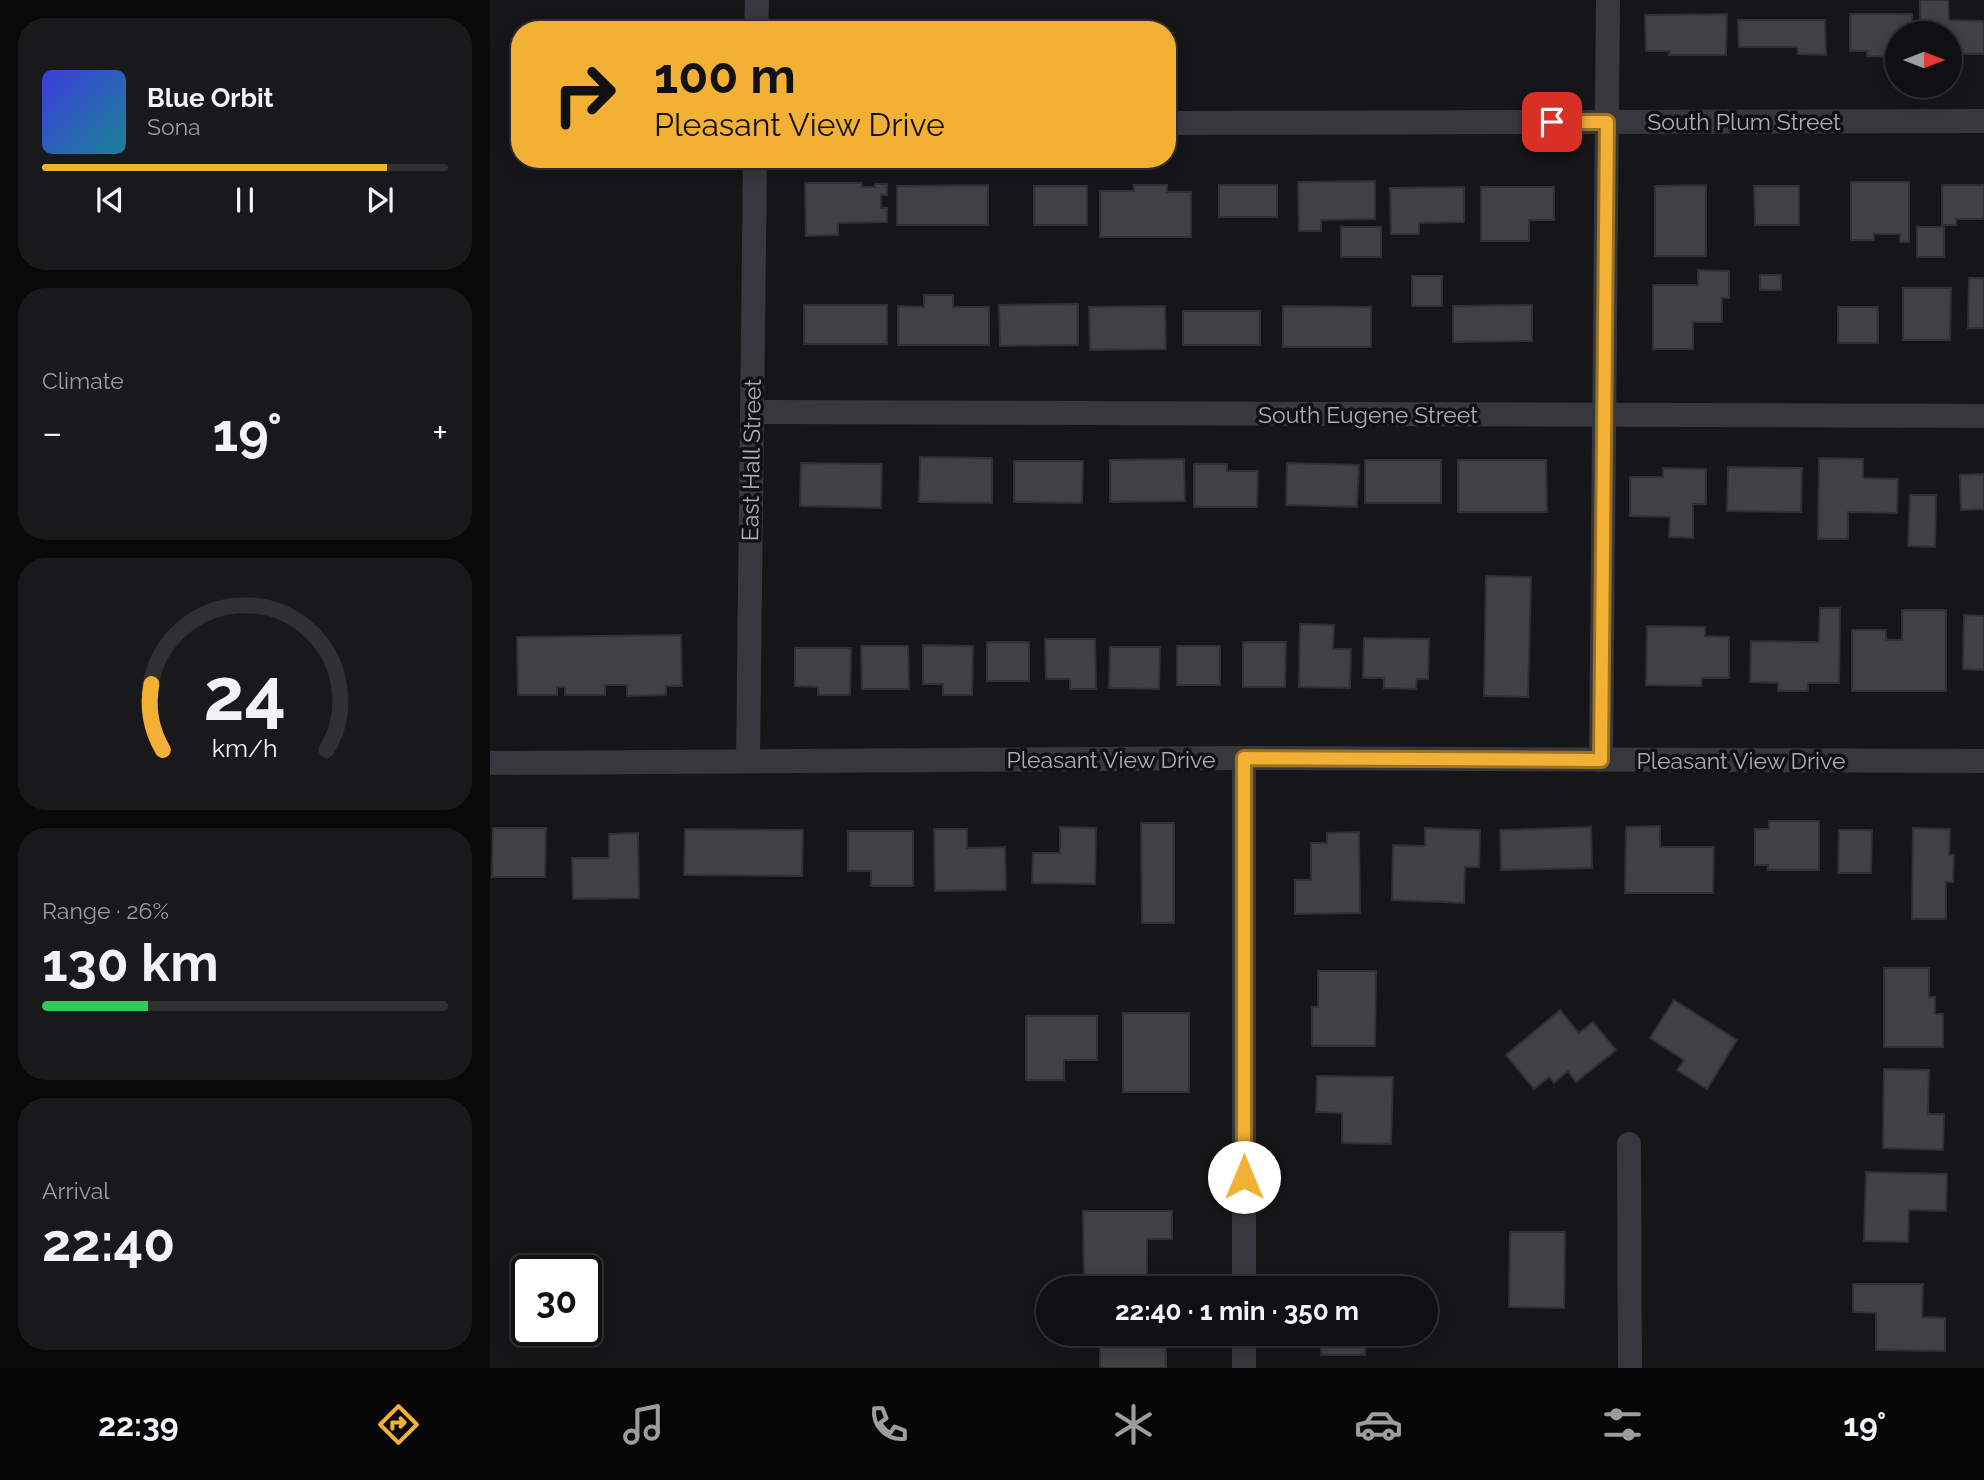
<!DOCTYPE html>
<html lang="en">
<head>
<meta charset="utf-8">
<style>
	:root { --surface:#101012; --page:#19191b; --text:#f1f3f6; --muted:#9c9d9f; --line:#303032; --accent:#f2b134 }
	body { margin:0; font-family:Raleway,sans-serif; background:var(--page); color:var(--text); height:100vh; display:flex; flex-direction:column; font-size:26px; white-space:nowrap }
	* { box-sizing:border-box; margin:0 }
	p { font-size:23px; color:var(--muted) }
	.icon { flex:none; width:38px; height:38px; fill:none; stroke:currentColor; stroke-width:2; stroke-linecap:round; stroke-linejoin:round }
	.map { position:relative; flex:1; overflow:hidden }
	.side { display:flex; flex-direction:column; gap:18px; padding:18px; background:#09090a; width:490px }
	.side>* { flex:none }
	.hud { position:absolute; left:21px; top:21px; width:665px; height:147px; border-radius:28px; box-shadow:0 4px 18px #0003,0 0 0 2px var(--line); background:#f2b134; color:#111; overflow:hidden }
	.needle { width:46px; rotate:90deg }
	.fabs { position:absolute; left:1395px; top:21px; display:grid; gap:14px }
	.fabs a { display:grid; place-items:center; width:77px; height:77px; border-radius:50%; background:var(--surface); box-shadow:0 4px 18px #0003,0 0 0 2px var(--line); font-size:35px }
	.speed { position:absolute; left:21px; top:1255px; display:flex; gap:14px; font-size:35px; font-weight:700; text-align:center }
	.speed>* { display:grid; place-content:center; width:91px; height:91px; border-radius:50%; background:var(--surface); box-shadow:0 4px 18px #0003,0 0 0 2px var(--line); line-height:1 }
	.speed .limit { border:4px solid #111; border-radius:10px; background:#fff; color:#111 }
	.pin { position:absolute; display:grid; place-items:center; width:60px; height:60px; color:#fff; margin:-30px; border-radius:14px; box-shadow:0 4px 10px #0006 }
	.me { position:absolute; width:77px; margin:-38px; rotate:0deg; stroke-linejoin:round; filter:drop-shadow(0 0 5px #0008) }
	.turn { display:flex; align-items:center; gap:24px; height:147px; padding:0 28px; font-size:32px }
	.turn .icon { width:91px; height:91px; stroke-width:2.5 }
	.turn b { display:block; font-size:49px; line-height:60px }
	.big { font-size:52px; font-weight:700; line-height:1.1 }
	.side .tile { flex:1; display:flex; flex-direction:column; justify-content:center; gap:10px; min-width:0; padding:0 24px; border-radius:28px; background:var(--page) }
	.side .dial { align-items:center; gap:0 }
	.dial svg { height:182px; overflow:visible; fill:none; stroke:var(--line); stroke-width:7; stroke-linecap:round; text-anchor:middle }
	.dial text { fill:var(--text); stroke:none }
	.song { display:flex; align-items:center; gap:21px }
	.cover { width:84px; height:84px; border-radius:10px; background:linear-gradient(135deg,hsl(240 70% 55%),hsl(190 70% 35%)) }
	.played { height:7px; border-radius:4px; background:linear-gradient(90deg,var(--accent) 85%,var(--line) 85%) }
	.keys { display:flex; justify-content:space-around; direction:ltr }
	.heat { display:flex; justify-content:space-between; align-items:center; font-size:38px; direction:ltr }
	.charge { height:10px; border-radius:5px; background:linear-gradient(90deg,#34c759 26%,var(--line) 0) }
	.trip { position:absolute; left:546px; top:1276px; width:402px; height:70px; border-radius:35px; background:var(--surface); box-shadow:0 4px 18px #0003,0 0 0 2px var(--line); font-weight:700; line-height:70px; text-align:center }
	.menu { display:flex; height:112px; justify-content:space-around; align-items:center; background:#060607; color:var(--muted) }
	.menu .icon { width:49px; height:49px }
	.menu .current { color:var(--accent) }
	.menu b { font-size:32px; color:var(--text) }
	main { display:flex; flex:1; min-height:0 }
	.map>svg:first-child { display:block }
</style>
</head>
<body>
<main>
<section class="side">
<div class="tile">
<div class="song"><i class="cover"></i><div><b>Blue Orbit</b><p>Sona</p></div></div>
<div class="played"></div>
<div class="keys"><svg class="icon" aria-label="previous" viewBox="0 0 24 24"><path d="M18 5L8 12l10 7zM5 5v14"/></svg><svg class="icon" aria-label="pause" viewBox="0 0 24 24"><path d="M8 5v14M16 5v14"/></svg><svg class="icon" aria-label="next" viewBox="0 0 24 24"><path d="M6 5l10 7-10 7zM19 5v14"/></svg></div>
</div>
<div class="tile"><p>Climate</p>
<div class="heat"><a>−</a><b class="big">19°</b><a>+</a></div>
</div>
<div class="tile dial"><svg viewBox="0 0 100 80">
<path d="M14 69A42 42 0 1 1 86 69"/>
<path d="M14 69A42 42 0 0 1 9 40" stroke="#f2b134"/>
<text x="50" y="56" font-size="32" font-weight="700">24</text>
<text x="50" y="72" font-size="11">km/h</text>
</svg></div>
<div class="tile"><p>Range · 26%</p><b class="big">130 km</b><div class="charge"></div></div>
<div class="tile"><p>Arrival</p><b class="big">22:40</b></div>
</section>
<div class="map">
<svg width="1494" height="1368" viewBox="0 0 1494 1368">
	<rect width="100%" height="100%" fill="#161618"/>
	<g fill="#404145" stroke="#303034" stroke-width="2">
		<path d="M1430,0h28l1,20 35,1v33h-34v-21h-30z"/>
		<path d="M1237,14l-1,41h-57l1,-4h-24l-1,-36z"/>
		<path d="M1360,14h62v19h-15v24l-30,-1v-5h-17z"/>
		<path d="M1248,20h87l1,35 -28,-1 -1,-7h-58z"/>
		<path d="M885,181v38l-54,1v11h-22l-1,-49z"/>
		<path d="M1361,182h58v60h-9v-8h-26v6h-23z"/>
		<path d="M315,183h57v4h13v-3h12v11h-6v13h6v14l-49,1v12l-32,1z"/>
		<path d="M498,185v40h-91v-39z"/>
		<path d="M644,185h33v7h24v45h-91v-46h34z"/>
		<rect x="729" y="185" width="58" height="32"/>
		<path d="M1216,185v71h-51v-70z"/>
		<path d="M1452,185h42v34h-28v6h-14z"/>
		<rect x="544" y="186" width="53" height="39"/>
		<path d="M1264,186h45v39h-44z"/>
		<path d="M974,187v35l-45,1v11h-28l-1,-46z"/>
		<path d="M991,187h73v33h-25v21h-48z"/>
		<rect x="851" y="227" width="40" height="30"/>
		<rect x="1427" y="227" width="27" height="30"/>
		<path d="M1208,270l31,1v27h-7v24h-29v27h-40v-64h45z"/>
		<rect x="1270" y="275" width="21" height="15"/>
		<rect x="922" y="276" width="30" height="30"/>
		<path d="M1479,278h15v50h-16z"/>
		<path d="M1413,288h48l-1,52h-47z"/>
		<path d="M434,295h29v12h36v38h-91v-39l26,1z"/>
		<path d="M588,304v41l-78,1 -1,-41z"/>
		<rect x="314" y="305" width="83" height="39"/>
		<path d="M1042,305v36l-79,1v-36z"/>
		<path d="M675,306l1,43 -76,1 -1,-43z"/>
		<path d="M793,306l88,1v40h-88z"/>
		<rect x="1348" y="307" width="40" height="36"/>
		<rect x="693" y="311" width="77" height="34"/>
		<path d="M430,457l72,1v45l-73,-1z"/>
		<path d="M1329,458l44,1v19l35,1 -1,34 -49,-1v27h-30z"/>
		<path d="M694,459l1,42 -75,1v-42z"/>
		<rect x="875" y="460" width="76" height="43"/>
		<path d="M968,460h88l1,52h-89z"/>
		<path d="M524,461h69l-1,42 -68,-1z"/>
		<path d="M311,463l81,1 -1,44 -81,-2z"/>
		<path d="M797,463l72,2 -2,42 -71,-2z"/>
		<path d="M704,464h33v7h31l-1,36h-63z"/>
		<path d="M1238,467l74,1 -1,44 -74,-1z"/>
		<path d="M1173,468l43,1v35h-13v34l-24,-1 1,-20 -40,-1v-39h33z"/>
		<path d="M1494,474v35l-23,1 -1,-35z"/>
		<path d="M1420,495h26l-1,52 -27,-1z"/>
		<path d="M996,576l45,1 -3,120 -44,-1z"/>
		<path d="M1330,608h20l-1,75h-31v8h-30v-8l-28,-1 1,-41 68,1z"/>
		<path d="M1412,610h44v81h-94v-61h34v10h16z"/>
		<path d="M1474,615l20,1v54l-21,-1z"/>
		<path d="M810,624l34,1 -1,24h18l-1,39 -51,-1z"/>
		<path d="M1157,626l58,1v9l24,1v41h-27l-1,8 -55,-1z"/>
		<path d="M191,635l1,51h-16v9l-39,1v-11h-22v10h-40v-8h-8v8h-39l-1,-58z"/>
		<path d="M874,638l65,1 -1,40h-11l-1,10 -32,-1v-10h-21z"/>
		<path d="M555,639h50l1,50h-26v-10h-24z"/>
		<rect x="497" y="642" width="42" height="39"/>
		<path d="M753,642h43l-1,45h-42z"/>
		<path d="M433,645l50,1 -1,49h-29v-11h-20z"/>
		<path d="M371,646h47l1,43h-47z"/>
		<rect x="687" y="646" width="43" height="39"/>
		<path d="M620,647h50l-1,42 -50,-1z"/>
		<path d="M305,648h56l-1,47h-32v-8l-23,-1z"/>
		<path d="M1279,821h50v49h-51v-5h-13v-36h14z"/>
		<path d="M651,823h33v100h-32z"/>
		<path d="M1170,826v21h54l-1,46h-88l1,-66z"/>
		<path d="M570,827l36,1 -1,56 -63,-1 1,-30h27z"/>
		<path d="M1101,827l1,41 -91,2 -1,-40z"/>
		<path d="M3,828h53l-1,49h-53z"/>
		<path d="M935,828l55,2 -1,37h-14l-1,36 -72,-3 1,-55 32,1z"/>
		<path d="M1423,828l37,1 -1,26h5l-1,27h-7v37h-34z"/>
		<path d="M195,829l118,1 -1,46 -118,-1z"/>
		<path d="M444,829h33v19l38,-1 1,43 -71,1z"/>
		<path d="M1349,830h33l-1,43h-33z"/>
		<path d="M358,831h65v55h-42v-15h-23z"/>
		<path d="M869,832l1,81 -65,1v-34h16v-37h16v-10z"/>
		<path d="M148,833l1,65 -66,1 -1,-41h37v-24z"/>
		<path d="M1394,968h45v29h6v17h8v33h-59z"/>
		<path d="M828,971h58l-1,75h-63v-39h6z"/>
		<path d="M1184,1000l63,40 -30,49 -30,-19 7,-10 -34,-22z"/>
		<path d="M1070,1010l19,23 14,-11 23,28 -40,32 -8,-11 -14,12 -5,-6 -15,12 -28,-34z"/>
		<rect x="633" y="1013" width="66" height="79"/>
		<path d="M536,1016h71v44h-33v20h-38z"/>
		<path d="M1394,1069l45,1 -1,44h16l-1,36 -60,-2z"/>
		<path d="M827,1076l76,1 -2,67 -49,-1v-30l-26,-1z"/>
		<path d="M1376,1172l81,2 -1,37 -37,-1 -1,32 -44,-1z"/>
		<path d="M593,1211h89v28h-25v39l-63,1z"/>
		<path d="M1020,1232h55l-1,76 -55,-1z"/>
		<path d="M831,1280l70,1v7h-70z"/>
		<path d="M1363,1284h70l-1,33 23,1v33l-69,-1v-37l-23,-1z"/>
		<rect x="610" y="1334" width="66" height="34"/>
		<path d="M831,1334h45l-1,21h-44z"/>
	</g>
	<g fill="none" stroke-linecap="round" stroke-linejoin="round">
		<g stroke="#37383d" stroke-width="24">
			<path d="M266,30l1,-30"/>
			<path d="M677,123l817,-2"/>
			<path d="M262,412l1232,4"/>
			<path d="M754,758v530"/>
			<path d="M258,760l7,-601"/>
			<path d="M1111,760l7,-760"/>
			<path d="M0,763l754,-5 740,3"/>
			<path d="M1139,1144l1,224"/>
			<path d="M754,1334v34"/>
		</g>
	</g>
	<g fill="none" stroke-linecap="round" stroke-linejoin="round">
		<g stroke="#9d7322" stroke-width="18">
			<path id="route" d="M754,1177v-419l357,2 6,-638h-55"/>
		</g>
		<use href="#route" stroke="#f2b134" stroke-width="12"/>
	</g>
	<g text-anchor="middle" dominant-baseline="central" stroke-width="7" stroke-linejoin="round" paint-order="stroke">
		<g font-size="23" fill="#a8adb8" stroke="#111113">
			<text x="1254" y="121">South Plum Street</text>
			<text x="878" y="414">South Eugene Street</text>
			<text transform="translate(261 460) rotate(-89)">East Hall Street</text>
			<text x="621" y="759">Pleasant View Drive</text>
			<text x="1251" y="760">Pleasant View Drive</text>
		</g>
	</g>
</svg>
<div class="fabs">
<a><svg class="needle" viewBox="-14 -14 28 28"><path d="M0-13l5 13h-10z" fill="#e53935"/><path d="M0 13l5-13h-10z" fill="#9c9d9f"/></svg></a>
</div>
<div class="speed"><div class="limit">30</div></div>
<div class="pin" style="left:1062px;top:122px;background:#d93025"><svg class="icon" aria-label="arrive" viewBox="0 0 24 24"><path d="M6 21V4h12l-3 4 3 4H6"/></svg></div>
<svg class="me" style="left:754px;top:1177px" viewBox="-20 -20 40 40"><circle r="19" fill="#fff"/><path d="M0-13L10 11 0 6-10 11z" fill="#f2b134"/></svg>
<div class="trip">22:40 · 1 min · 350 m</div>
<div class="hud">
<div class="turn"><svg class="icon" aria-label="right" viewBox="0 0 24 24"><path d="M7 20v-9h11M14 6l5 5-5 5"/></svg><div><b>100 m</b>Pleasant View Drive</div></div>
</div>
</div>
</main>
<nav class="menu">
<b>22:39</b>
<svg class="icon current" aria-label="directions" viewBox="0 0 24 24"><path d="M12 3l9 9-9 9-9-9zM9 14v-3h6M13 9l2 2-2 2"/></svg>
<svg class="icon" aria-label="music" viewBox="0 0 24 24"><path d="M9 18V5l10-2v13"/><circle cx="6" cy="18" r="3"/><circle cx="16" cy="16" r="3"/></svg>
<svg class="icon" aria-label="phone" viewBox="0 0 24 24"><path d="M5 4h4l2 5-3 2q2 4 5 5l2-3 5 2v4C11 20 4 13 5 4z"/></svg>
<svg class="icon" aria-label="climate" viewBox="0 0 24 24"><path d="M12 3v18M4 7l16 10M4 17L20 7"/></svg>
<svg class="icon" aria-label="car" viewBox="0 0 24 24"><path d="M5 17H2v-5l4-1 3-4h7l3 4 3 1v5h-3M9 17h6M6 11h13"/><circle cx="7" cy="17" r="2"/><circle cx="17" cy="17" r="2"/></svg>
<svg class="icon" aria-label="filters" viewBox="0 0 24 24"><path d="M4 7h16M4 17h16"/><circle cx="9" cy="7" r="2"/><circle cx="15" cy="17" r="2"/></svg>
<b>19°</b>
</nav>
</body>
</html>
